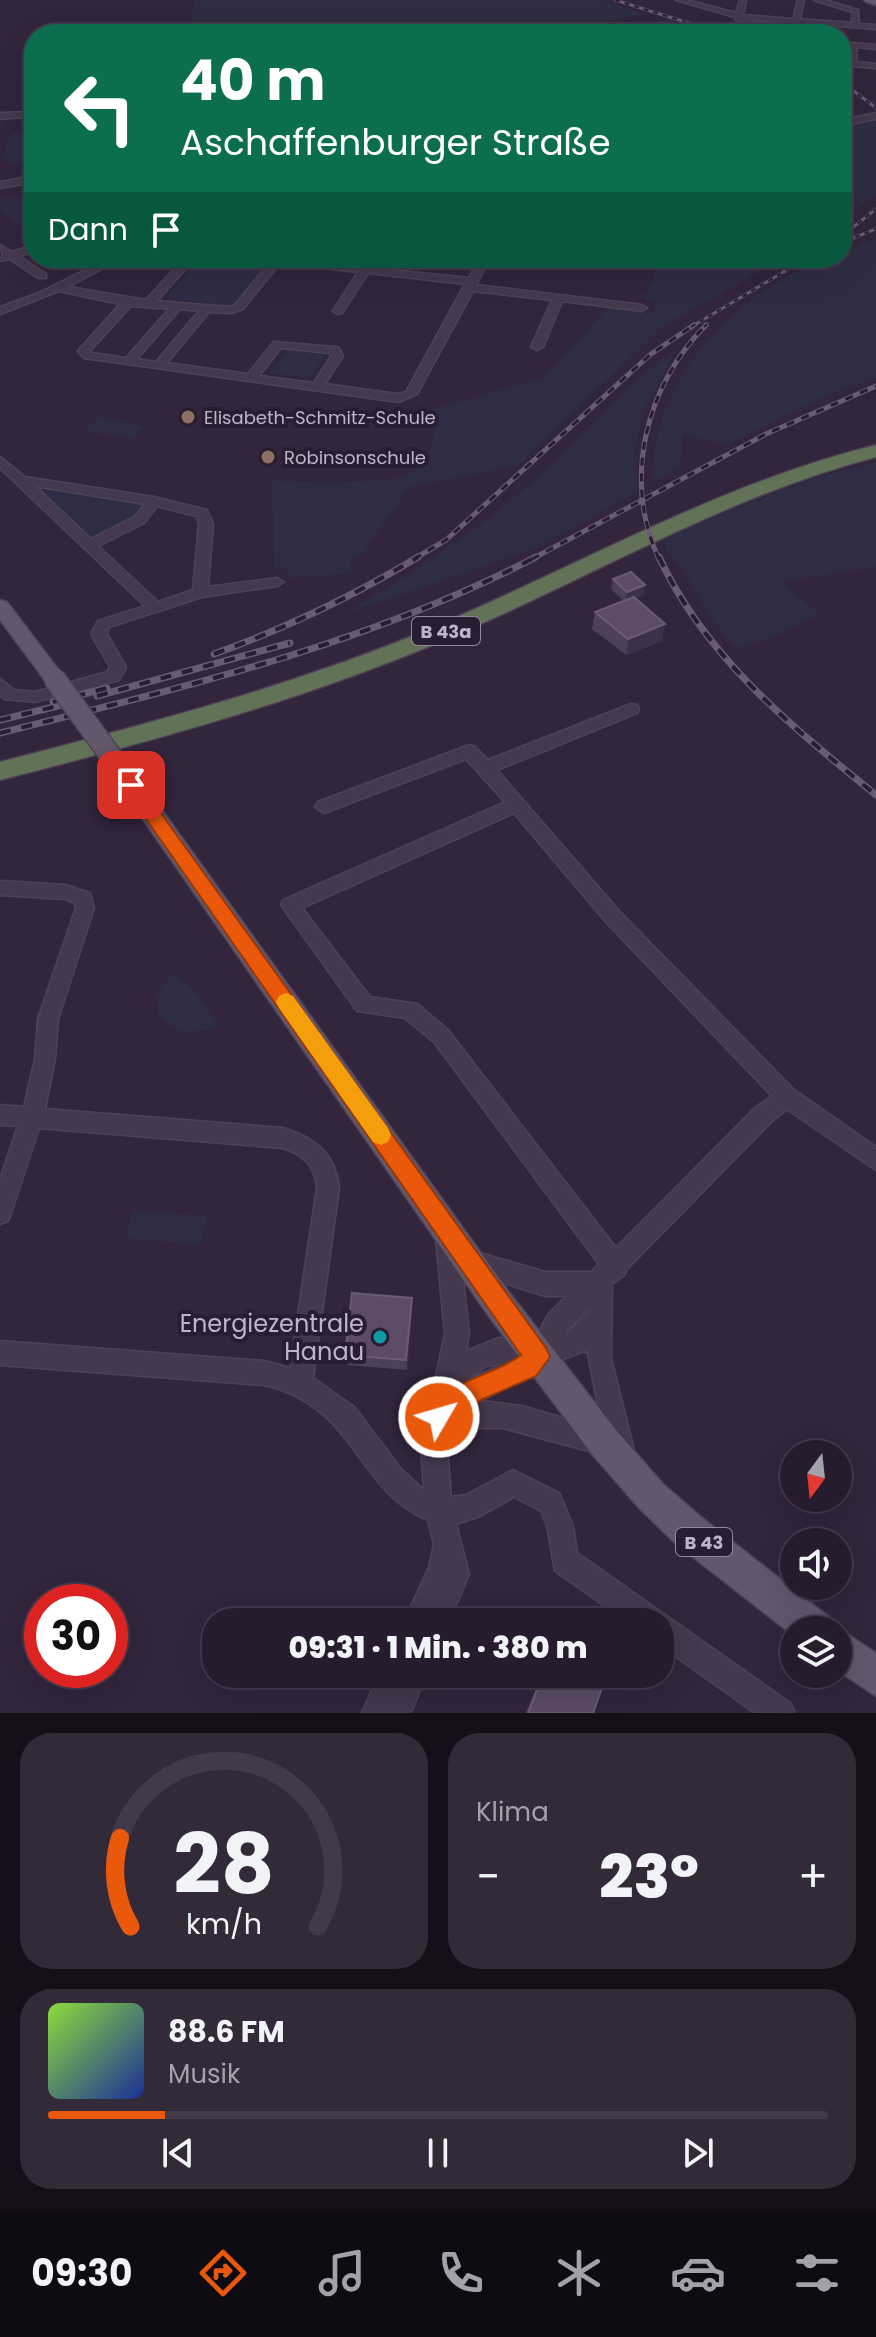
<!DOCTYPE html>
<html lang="de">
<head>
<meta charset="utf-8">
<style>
	:root { --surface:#261c2d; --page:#322939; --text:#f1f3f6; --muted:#a4a1aa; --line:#423a49; --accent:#ea580c }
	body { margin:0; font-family:Poppins,sans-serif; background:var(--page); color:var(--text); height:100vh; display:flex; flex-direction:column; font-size:30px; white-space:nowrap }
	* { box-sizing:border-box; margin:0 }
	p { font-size:26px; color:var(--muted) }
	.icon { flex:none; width:44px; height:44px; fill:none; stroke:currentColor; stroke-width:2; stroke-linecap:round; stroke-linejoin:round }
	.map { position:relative; height:1713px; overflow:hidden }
	.details { display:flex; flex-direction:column; gap:20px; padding:20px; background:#150f19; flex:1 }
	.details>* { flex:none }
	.top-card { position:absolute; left:24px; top:24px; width:828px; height:244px; border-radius:32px; box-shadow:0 8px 32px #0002,0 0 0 2px var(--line); background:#0b6e4f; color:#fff; overflow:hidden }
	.needle { width:52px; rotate:195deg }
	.tools { position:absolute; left:780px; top:1440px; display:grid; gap:16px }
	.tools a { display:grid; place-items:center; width:72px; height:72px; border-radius:50%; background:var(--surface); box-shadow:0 8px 32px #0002,0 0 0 2px var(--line); font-size:40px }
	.speed { position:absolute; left:24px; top:1584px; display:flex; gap:16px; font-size:40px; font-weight:700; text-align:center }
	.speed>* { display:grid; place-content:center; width:104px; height:104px; border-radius:50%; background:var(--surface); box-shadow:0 8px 32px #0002,0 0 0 2px var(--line); line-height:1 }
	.speed .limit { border:12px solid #d22; background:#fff; color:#111 }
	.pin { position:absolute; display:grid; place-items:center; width:68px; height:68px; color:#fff; margin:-34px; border-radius:16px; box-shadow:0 4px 12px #0006 }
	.me { position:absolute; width:88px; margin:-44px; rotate:52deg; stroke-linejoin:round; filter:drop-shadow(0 0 6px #0008) }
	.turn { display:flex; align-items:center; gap:28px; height:168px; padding:0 24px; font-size:36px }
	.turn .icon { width:104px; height:104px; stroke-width:2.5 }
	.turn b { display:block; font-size:56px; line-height:68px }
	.then { display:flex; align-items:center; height:76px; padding:0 24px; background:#0003; gap:16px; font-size:30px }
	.big { font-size:60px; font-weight:800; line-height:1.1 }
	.details .card { flex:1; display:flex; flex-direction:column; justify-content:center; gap:12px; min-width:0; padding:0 28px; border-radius:32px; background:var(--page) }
	.details .dial { align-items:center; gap:0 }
	.dial svg { height:208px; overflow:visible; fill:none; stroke:var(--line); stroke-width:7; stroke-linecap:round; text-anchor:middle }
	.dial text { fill:var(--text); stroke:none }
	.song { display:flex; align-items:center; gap:24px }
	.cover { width:96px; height:96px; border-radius:12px; background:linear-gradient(135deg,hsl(90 70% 55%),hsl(230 70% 35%)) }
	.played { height:8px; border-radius:4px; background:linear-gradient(90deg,var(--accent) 15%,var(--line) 15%) }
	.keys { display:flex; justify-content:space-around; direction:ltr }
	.heat { display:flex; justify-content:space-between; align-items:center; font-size:44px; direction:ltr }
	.details .tiles { flex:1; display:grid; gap:20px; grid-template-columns:1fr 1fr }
	.card:last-child { grid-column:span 2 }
	.trip { position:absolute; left:202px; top:1608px; width:472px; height:80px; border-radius:32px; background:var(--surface); box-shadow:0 8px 32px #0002,0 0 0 2px var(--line); font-weight:800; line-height:80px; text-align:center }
	.dock { display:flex; height:128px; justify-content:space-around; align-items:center; background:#0f0b12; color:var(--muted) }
	.dock .icon { width:56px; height:56px }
	.dock .current { color:var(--accent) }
	.dock b { font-size:36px; color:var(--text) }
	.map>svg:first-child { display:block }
</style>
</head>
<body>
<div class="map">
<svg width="876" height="1713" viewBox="0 0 876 1713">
	<rect width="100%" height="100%" fill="#32253c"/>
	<g fill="#2f2d43">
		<path d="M195,0h407l42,14 -99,20h-357z"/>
		<path d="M670,19l8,3 -11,4 12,8h-100z"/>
		<path d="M873,121l3,2v70l-34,29v-94z"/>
		<path d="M34,132v29l-22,4 -9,-8 8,-24z"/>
		<path d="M34,193v36l-8,2 -26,-20v-12z"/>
		<path d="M876,239v139l-41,14 -110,54 -42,-12 -3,34 -28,15c-1,-85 53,-156 123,-199 21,-13 42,-26 67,-26v-7z"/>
		<path d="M200,258h24l42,8 -33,41 -67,-9z"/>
		<path d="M662,258h121l-121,69 -144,139 -109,21 -47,68 -12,2 2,16 -63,5 -1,-10 -14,2 -2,-90c26,3 117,5 138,-7 22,-13 26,-38 22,-61l3,-4 107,-30 66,-70 45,5 4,-12 -13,-2z"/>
		<path d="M678,348l-34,62 -9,38 2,45 -105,57 -188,64c58,-35 115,-71 167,-114 58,-48 105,-109 167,-152z"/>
		<path d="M287,350l39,4 -16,24 -40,-5z"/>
		<path d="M98,417l48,9 -12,13 -49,-8z"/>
		<path d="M876,462v105l-93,15 36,32 -47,24 -37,10 -27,-34 -25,-45 -15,-16 -5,-16 147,-58z"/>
		<path d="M45,488l94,15 5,2c-9,15 -34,33 -52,33l-51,-46z"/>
		<path d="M174,973c21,16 34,31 45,56l-38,3 -22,-16 -4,-22z"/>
		<path d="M133,1210l75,6 -7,29 -75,-7z"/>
	</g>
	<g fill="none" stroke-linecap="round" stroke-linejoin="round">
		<g stroke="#4d4256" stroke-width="3">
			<g id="minor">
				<path d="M676,0h11l49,13 4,-13h6l-3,15 50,4 5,-19h6l-4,19 52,4v-11l-38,-12h11l33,10 1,14 17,1v4l-77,-6 -2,9 -5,2 -3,-2 3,-9 -45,-4 44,15h-12l-43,-14 -1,-3z"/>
				<path d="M842,42l34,3v4l-19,-2 -1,15 20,2v4l-27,-2 1,-19 -8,-1z"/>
				<path d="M34,112v4l-34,3v-6z"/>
				<path d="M876,113v6l-34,7v-6z"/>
				<path d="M34,176v6l-34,6v-6z"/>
				<path d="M0,245l12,7 22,-7v6l-15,5 27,18v4h-8l-28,-19 -10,2 3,-7z"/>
				<path d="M109,258h13l-54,29 78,13 38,-42h11l-38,43 73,6 5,-2 35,-43 -17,-4h32l77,9 6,-9h10l-6,10 97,10 11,-20h10l-14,27 166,20 5,3 -5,3 -80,-10 -19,46 -6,3 -6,-3 21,-47 -79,-9 -56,103 -19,8 -314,-44 -6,-7 42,-47 -61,-13 -59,23v-7l39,-14zM280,263l78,9 -25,39 5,3 4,-1 26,-40 97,11 -59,108 -9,2 -72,-10 18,-28 -4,-8 -4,-1 -61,-5 -26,32 -81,-11 42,-51 22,1 12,-4zM131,306l38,3 -43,49 -34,-5 -2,-2zM180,309l19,2 -43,51 -19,-3zM281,348l49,5 1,3 -17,27 -55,-7z"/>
				<path d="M0,457l25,20 129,20 53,13 6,14 -5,63 69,-9 7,4 -7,4 -75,11 -93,30 -2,7 19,33 -7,13 -84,22 -31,-3 -4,-5v-15l14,11 21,2 72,-20 3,-5 -19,-33 7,-13 47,-15 -145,-138zM35,486l110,18 -11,13 -43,22zM157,506l39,10 3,8 -6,66 -35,12 -60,-56 46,-23z"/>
				<path d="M631,704l6,1 2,4 -2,4 -140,57 123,142 174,178 82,57v23l-89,-61 -16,13 -144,147 -3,6 -12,9 -1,74 23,92 -4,9 -9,4 -9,-4 -4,-9 -8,4 -97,-26h-53l-3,18 4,51 15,-2 47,-25 46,23 14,33 4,27 213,150 5,10h-40l-95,-68v-23h-32l-73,-51 -8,-45 -6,-15 -27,-14 -34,19 -24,8 13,50 -20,48h-45l25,-55 5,-23 -6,-24c-72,-29 -72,-115 -164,-135l-264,-20v-24l264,20 26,7 27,-180c-2,-22 -13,-33 -34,-40l-244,-20 -28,85 -3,8 -8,3v-44l18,-54 -18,-1v-20l24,2 11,-48 3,-40 38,-111 -1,-5 -10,-4 -65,-4v-14l65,4 25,8 4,15 -36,111 -3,40 -10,50 238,19c32,10 52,25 56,60l-26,190 41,29 47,62 23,21 -3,-44 24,-112 -9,-95 3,-8 8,-3 8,3 5,26 10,-7 75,22h46l8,-8 -165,-222 -29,-24 -48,-7 -76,-106 2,-5 222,-98 -39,-43 -142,54 -9,-6 3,-5 151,-57 6,2 13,13zM514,813l92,109 166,174 -17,12 -139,140 -168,-218 -31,-26 -47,-7 -68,-89zM462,1270l83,26h22l-18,17 -16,30 -34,-5 -33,13 3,-17zM588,1309v5l-22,20 1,-4zM587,1350l16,80 -81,-24 -41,-5 64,-35zM504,1363l-37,18 19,-15z"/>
				<path d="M379,1674h47l-15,39h-49z"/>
			</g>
		</g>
		<g stroke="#4d4256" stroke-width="3">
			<g id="major">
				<path d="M864,0h12v5l-10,-3z"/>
				<path d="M0,600l7,2 54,71 3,5 -3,5h-14l-47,-63z"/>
				<path d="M113,751l8,2 391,543 104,134 47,54 38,33 128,100 6,13 3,-2 38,25v43l-38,-25v-41h-44v6l-119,-93 -36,-35 -47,-54 -102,-136 -385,-553 -3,-6 3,-6z"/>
			</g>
		</g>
		<g stroke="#4c4155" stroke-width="3">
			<path id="highway" d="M876,445v12c-152,40 -284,120 -427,181 -145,62 -297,103 -449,142v-18c147,-38 294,-76 434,-135 148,-63 285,-143 442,-182z"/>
		</g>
		<use href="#minor" fill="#44394d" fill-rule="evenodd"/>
		<use href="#major" fill="#63576c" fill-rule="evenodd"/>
		<use href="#highway" fill="#627256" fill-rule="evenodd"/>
		<g stroke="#695b73" stroke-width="3">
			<g id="rail-far2">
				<path d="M615,0l109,34"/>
				<path d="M842,82l34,26"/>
				<path d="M842,236l34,-27"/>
				<path d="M846,241l30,-12"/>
				<path d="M691,327l116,-69"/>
				<path d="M704,327l3,-3"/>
			</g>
		</g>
		<g stroke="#695b73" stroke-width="5">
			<g id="rail-far1">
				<path d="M414,559l32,-19 205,-186 43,-29"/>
				<path d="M532,559l234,-125 110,-48"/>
				<path d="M659,559c-37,-80 -13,-173 47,-234"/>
			</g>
		</g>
		<g stroke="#695b73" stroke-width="7">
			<g id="rail">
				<path d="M659,557c47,101 132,169 217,238"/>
				<path d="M214,654c72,-26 138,-57 204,-97"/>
				<path d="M97,696l193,-53"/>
				<path d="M53,702l54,-14"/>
				<path d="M0,720l66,-16"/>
				<path d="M0,733c184,-46 366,-88 536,-176"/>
			</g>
		</g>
		<use href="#rail-far2" stroke="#291e31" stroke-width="2" stroke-dasharray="5" stroke-linecap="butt"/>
		<use href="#rail-far1" stroke="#291e31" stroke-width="3" stroke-dasharray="8" stroke-linecap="butt"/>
		<use href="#rail" stroke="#291e31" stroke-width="4" stroke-dasharray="11" stroke-linecap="butt"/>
		<g stroke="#4d4256" stroke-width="24" stroke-linecap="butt">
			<path id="major-bridge" d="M54,678l59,81"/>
		</g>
		<use href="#major-bridge" stroke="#63576c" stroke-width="21"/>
	</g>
	<g fill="#4f405a">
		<path d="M613,579l31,16 -8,3 26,43 -36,14 -34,-26 3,-17 29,-11 -13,-12z"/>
		<path d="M412,1298v11l-5,61 -60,-5 -2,-10z"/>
		<path d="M542,1674h65l-14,39h-67z"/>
	</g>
	<g fill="#3f3049">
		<path d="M645,585l-1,10 -19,7 2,-10z"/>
		<path d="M665,624l-3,17 -36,14 2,-16z"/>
		<path d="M412,1298v11l-5,61 -1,-10z"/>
	</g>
	<g fill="#5c4c66" stroke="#6b5c75" stroke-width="2">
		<path d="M631,572l14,13 -18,7 -14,-13z"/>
		<path d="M634,597l31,27 -37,15 -33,-27z"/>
		<path d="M352,1293l60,5 -6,62 -61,-5z"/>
		<path d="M569,1609l22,13h-27z"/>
		<path d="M543,1674h64l-14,39h-65z"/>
	</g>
	<path fill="#ea580c" stroke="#983908" stroke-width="2" d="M131,778l6,2 409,568 4,9 -14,19 -53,23 -44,31 -9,-4 -3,-9c15,-37 66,-40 94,-62l-396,-566v-9z"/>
	<path fill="#f59e0b" d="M286,993l7,3 95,132 3,7 -3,7 -7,3 -8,-3 -94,-134 -3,-6 3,-6z"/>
	<g fill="#8d6e63" stroke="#291e31" stroke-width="3">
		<circle cx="188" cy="417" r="8"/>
		<circle cx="268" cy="457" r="8"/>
	</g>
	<circle fill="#0f9aa8" stroke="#291e31" stroke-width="3" cx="380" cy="1337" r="8"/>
	<g text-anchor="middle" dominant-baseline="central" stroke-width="8" stroke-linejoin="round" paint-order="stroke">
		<g font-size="18" fill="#c0b4c8" stroke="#291e31" text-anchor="start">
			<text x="204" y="417">Elisabeth-Schmitz-Schule</text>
			<text x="284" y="457">Robinsonschule</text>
		</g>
		<g fill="#291e31" stroke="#93879b" stroke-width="2">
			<rect x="412" y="617" width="68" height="28" rx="6"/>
			<rect x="676" y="1528" width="56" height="28" rx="6"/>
		</g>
		<g font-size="18" font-weight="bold" fill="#c0b4c8">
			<text x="446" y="631">B 43a</text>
			<text x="704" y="1542">B 43</text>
		</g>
		<g font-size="24" fill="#c0b4c8" stroke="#291e31" text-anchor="end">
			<text x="364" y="1323">Energiezentrale<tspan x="364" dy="28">Hanau</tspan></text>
		</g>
	</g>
</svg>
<div class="tools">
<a><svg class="needle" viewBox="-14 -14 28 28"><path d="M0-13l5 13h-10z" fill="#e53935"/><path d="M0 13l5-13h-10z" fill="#a4a1aa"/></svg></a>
<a><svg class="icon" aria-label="sound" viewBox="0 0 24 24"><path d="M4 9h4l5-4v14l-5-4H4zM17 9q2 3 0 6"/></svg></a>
<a><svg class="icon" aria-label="layers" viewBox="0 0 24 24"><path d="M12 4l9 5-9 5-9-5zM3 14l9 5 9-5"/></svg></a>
</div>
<div class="speed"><div class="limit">30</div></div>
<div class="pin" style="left:131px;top:785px;background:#d93025"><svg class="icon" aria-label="arrive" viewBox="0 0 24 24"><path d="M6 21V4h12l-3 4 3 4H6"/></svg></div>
<svg class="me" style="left:439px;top:1417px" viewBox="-20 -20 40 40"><circle r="17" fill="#ea580c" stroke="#fff" stroke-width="3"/><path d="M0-11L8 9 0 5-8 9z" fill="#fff"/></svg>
<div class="trip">09:31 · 1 Min. · 380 m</div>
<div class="top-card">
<div class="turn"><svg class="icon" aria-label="left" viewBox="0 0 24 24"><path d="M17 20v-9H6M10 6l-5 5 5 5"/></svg><div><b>40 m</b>Aschaffenburger Straße</div></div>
<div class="then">Dann<svg class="icon" aria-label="arrive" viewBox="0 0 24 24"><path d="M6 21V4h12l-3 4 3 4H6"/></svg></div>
</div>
</div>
<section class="details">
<div class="tiles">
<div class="card dial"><svg viewBox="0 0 100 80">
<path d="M14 69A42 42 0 1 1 86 69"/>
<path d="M14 69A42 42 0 0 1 10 35" stroke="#ea580c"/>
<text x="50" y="56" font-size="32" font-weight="700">28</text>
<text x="50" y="72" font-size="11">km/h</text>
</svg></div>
<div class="card"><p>Klima</p>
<div class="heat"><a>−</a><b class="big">23°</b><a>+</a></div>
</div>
<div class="card">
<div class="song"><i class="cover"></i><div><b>88.6 FM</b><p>Musik</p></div></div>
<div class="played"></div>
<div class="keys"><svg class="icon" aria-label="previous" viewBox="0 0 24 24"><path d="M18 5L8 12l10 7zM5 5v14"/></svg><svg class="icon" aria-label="pause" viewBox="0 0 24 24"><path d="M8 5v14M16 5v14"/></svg><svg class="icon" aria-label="next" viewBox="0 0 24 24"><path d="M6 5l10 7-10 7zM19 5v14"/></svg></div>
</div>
</div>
</section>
<nav class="dock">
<b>09:30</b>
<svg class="icon current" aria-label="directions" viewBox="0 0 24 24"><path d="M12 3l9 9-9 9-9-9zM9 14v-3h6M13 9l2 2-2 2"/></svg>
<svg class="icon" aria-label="music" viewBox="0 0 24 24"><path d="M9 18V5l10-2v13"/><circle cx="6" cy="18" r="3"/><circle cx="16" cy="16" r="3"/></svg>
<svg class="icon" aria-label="phone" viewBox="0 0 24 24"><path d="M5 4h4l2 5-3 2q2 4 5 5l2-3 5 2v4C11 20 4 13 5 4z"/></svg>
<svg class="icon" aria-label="climate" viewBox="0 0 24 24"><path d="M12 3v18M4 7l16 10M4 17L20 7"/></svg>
<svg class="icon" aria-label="car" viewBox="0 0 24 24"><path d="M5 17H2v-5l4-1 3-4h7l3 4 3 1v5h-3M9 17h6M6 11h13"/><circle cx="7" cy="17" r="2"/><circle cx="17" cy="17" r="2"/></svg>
<svg class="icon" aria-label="filters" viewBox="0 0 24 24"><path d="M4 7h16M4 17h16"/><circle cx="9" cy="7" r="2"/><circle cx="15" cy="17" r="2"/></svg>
</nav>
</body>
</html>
